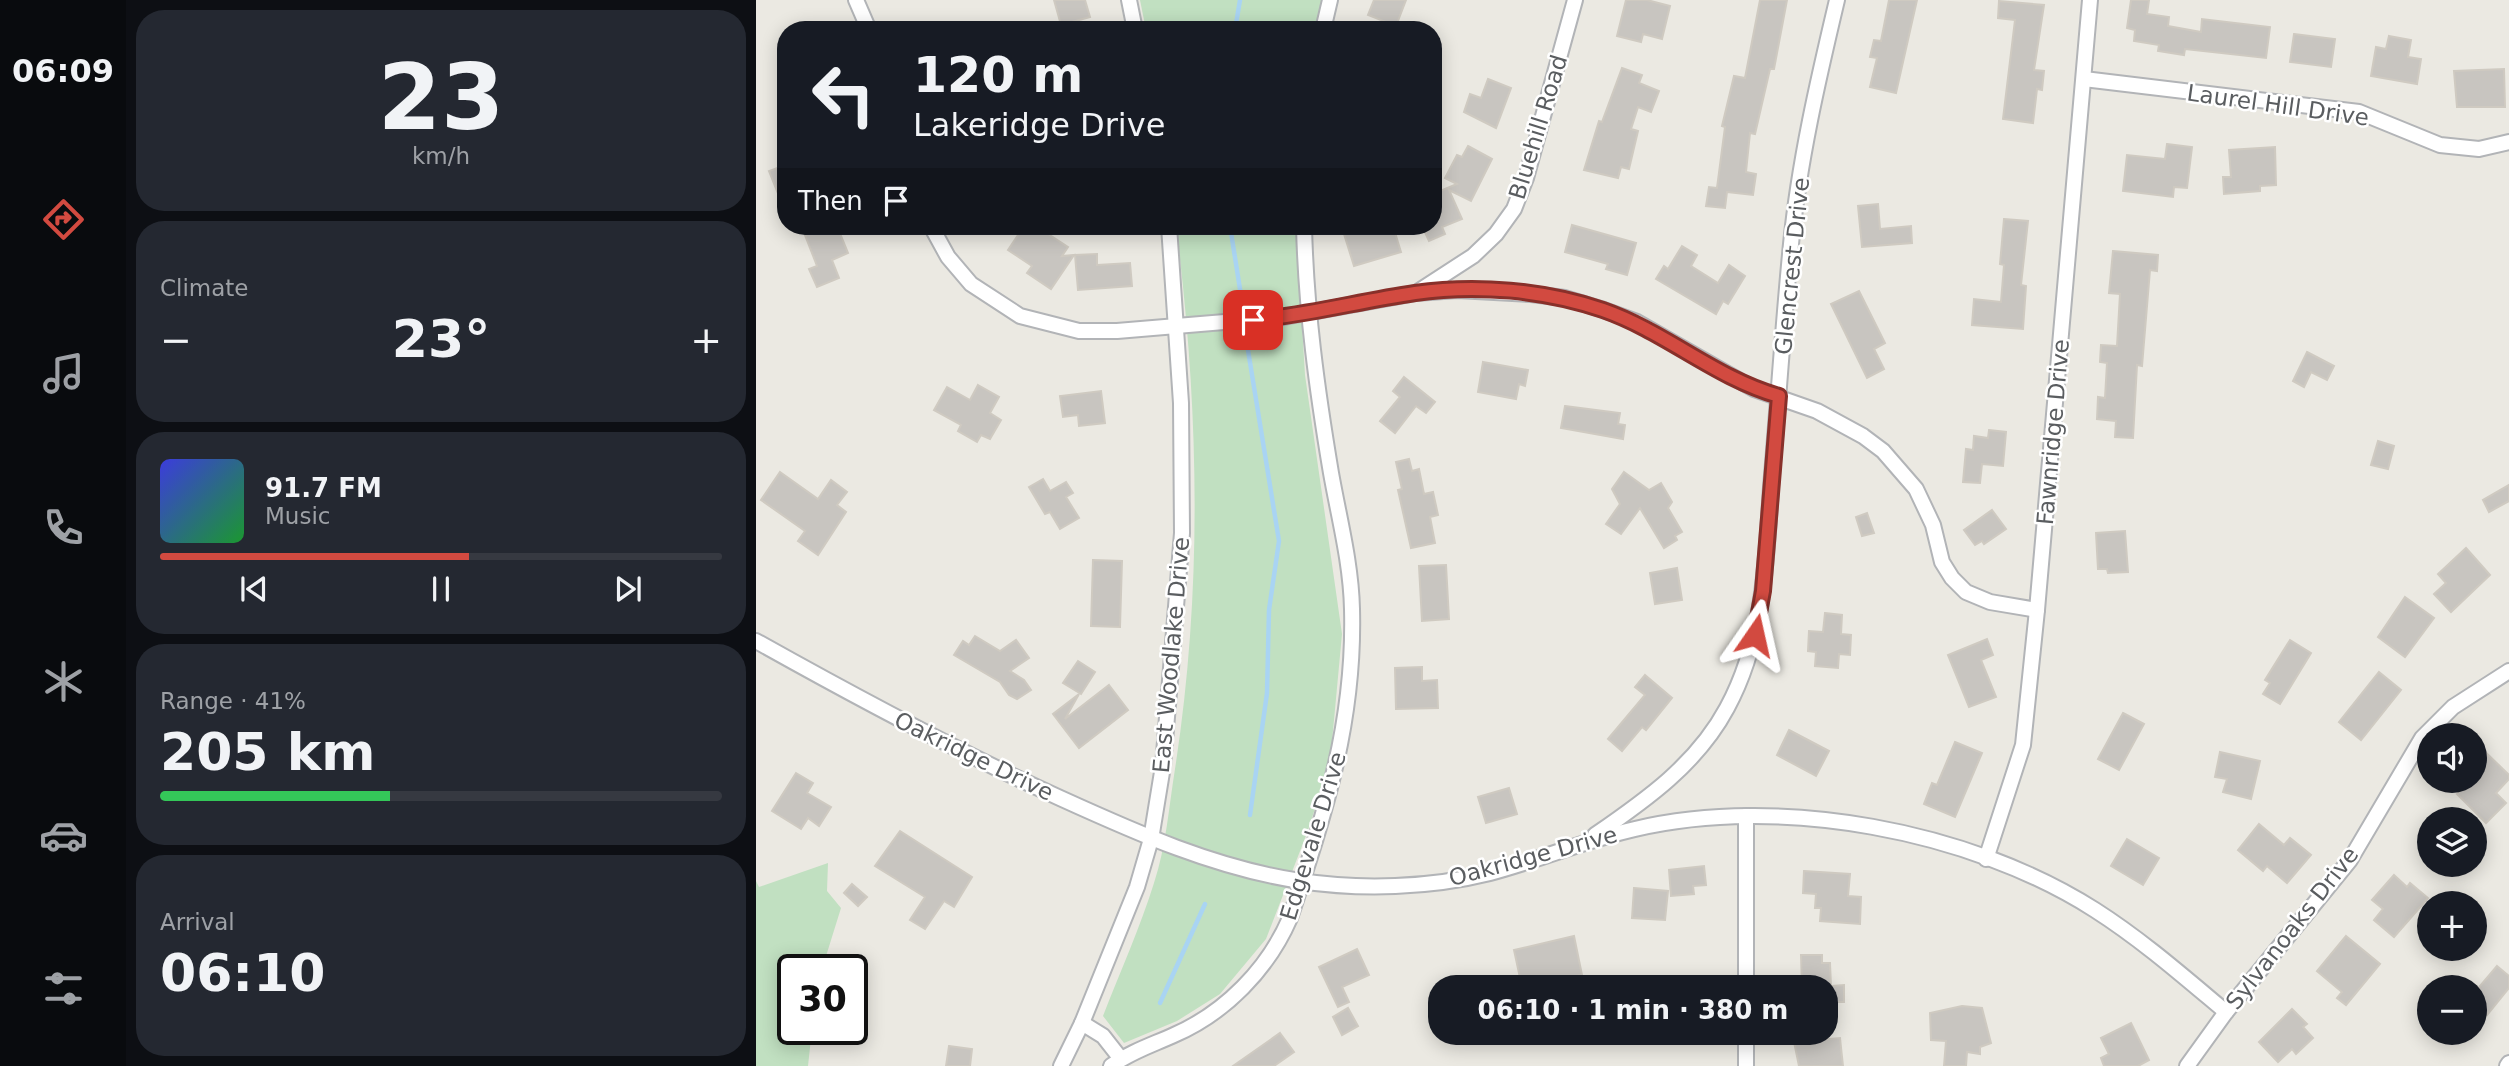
<!DOCTYPE html>
<html lang="en">
<head>
<meta charset="utf-8">
<style>
	:root { --surface:#171b24; --page:#242831; --text:#f1f3f6; --muted:#9ea1a6; --line:#363941; --accent:#d24a40 }
	body { margin:0; font-family:"DejaVu Sans",sans-serif; background:var(--page); color:var(--text); height:100vh; display:flex; flex-direction:column; font-size:26px; white-space:nowrap }
	* { box-sizing:border-box; margin:0 }
	p { font-size:23px; color:var(--muted) }
	.icon { flex:none; width:38px; height:38px; fill:none; stroke:currentColor; stroke-width:2; stroke-linecap:round; stroke-linejoin:round }
	.map { position:relative; flex:1; overflow:hidden }
	.details { display:flex; flex-direction:column; gap:10px; padding:10px; background:#0d0f14; width:630px }
	.details>* { flex:none }
	.top-card { position:absolute; left:21px; top:21px; width:665px; height:214px; border-radius:28px; box-shadow:0 4px 18px #0003; background:#171b24; color:var(--text); overflow:hidden }
	.tools { position:absolute; left:1661px; top:723px; display:grid; gap:14px }
	.tools a { display:grid; place-items:center; width:70px; height:70px; border-radius:50%; background:var(--surface); box-shadow:0 4px 18px #0003; font-size:35px }
	.speed { position:absolute; left:21px; top:954px; display:flex; gap:14px; font-size:35px; font-weight:700; text-align:center }
	.speed>* { display:grid; place-content:center; width:91px; height:91px; border-radius:50%; background:var(--surface); box-shadow:0 4px 18px #0003; line-height:1 }
	.speed .limit { border:4px solid #111; border-radius:10px; background:#fff; color:#111 }
	.pin { position:absolute; display:grid; place-items:center; width:60px; height:60px; color:#fff; margin:-30px; border-radius:14px; box-shadow:0 4px 10px #0006 }
	.me { position:absolute; width:77px; margin:-38px; rotate:11deg; stroke-linejoin:round; filter:drop-shadow(0 0 5px #0008) }
	.turn { display:flex; align-items:center; gap:24px; height:147px; padding:0 21px; font-size:32px }
	.turn .icon { width:91px; height:91px; stroke-width:2.5 }
	.turn b { display:block; font-size:49px; line-height:60px }
	.then { display:flex; align-items:center; height:66px; padding:0 21px; background:#0003; gap:14px; font-size:26px }
	.big { font-size:52px; font-weight:800; line-height:1.1 }
	.details .widget { flex:1; display:flex; flex-direction:column; justify-content:center; gap:10px; min-width:0; padding:0 24px; border-radius:28px; background:var(--page) }
	.details .dial { align-items:center; gap:0 }
	.dial b { font-size:91px; line-height:1 }
	.song { display:flex; align-items:center; gap:21px }
	.cover { width:84px; height:84px; border-radius:10px; background:linear-gradient(135deg,hsl(240 70% 55%),hsl(130 70% 35%)) }
	.played { height:7px; border-radius:4px; background:linear-gradient(90deg,var(--accent) 55%,var(--line) 55%) }
	.keys { display:flex; justify-content:space-around; direction:ltr }
	.heat { display:flex; justify-content:space-between; align-items:center; font-size:38px; direction:ltr }
	.charge { height:10px; border-radius:5px; background:linear-gradient(90deg,#34c759 41%,var(--line) 0) }
	.trip { position:absolute; left:672px; top:975px; width:410px; height:70px; border-radius:28px; background:var(--surface); box-shadow:0 4px 18px #0003; font-weight:800; line-height:70px; text-align:center }
	main { display:flex; flex:1; min-height:0 }
	.tabs { display:flex; flex-direction:column; width:126px; justify-content:space-around; align-items:center; background:#090b0e; color:var(--muted) }
	.tabs .icon { width:49px; height:49px }
	.tabs .selected { color:var(--accent) }
	.tabs b { font-size:32px; color:var(--text) }
	.map>svg:first-child { display:block }
</style>
</head>
<body>
<main>
<nav class="tabs">
<b>06:09</b>
<svg class="icon selected" aria-label="directions" viewBox="0 0 24 24"><path d="M12 3l9 9-9 9-9-9zM9 14v-3h6M13 9l2 2-2 2"/></svg>
<svg class="icon" aria-label="music" viewBox="0 0 24 24"><path d="M9 18V5l10-2v13"/><circle cx="6" cy="18" r="3"/><circle cx="16" cy="16" r="3"/></svg>
<svg class="icon" aria-label="phone" viewBox="0 0 24 24"><path d="M5 4h4l2 5-3 2q2 4 5 5l2-3 5 2v4C11 20 4 13 5 4z"/></svg>
<svg class="icon" aria-label="climate" viewBox="0 0 24 24"><path d="M12 3v18M4 7l16 10M4 17L20 7"/></svg>
<svg class="icon" aria-label="car" viewBox="0 0 24 24"><path d="M5 17H2v-5l4-1 3-4h7l3 4 3 1v5h-3M9 17h6M6 11h13"/><circle cx="7" cy="17" r="2"/><circle cx="17" cy="17" r="2"/></svg>
<svg class="icon" aria-label="filters" viewBox="0 0 24 24"><path d="M4 7h16M4 17h16"/><circle cx="9" cy="7" r="2"/><circle cx="15" cy="17" r="2"/></svg>
</nav>
<section class="details">
<div class="widget dial"><b>23</b><p>km/h</p></div>
<div class="widget"><p>Climate</p>
<div class="heat"><a>−</a><b class="big">23°</b><a>+</a></div>
</div>
<div class="widget">
<div class="song"><i class="cover"></i><div><b>91.7 FM</b><p>Music</p></div></div>
<div class="played"></div>
<div class="keys"><svg class="icon" aria-label="previous" viewBox="0 0 24 24"><path d="M18 5L8 12l10 7zM5 5v14"/></svg><svg class="icon" aria-label="pause" viewBox="0 0 24 24"><path d="M8 5v14M16 5v14"/></svg><svg class="icon" aria-label="next" viewBox="0 0 24 24"><path d="M6 5l10 7-10 7zM19 5v14"/></svg></div>
</div>
<div class="widget"><p>Range · 41%</p><b class="big">205 km</b><div class="charge"></div></div>
<div class="widget"><p>Arrival</p><b class="big">06:10</b></div>
</section>
<div class="map">
<svg width="1753" height="1066" viewBox="0 0 1753 1066">
	<rect width="100%" height="100%" fill="#ebe9e2"/>
	<g fill="#c1e0c1">
		<path d="M384,0h183l-6,30h-171z"/>
		<path d="M420,226h120l9,149 37,259 -12,129 -23,70 -41,106 -46,55 -43,27 -53,22 -21,-27c17,-44 37,-88 51,-133 12,-36 15,-77 21,-114 28,-180 24,-363 1,-543z"/>
		<path d="M72,863l-1,28 14,17 -19,61 -29,1v59h19l-4,37h-52v-185l3,6z"/>
	</g>
	<g fill="none" stroke-linecap="round" stroke-linejoin="round">
		<g stroke="#a9d4f3" stroke-width="4.5">
			<path d="M479,30l5,-30"/>
			<path d="M474,226l13,82"/>
			<path d="M491,344l32,197 -10,69 -2,83 -17,122"/>
			<path d="M404,1003l45,-99"/>
		</g>
	</g>
	<g fill="#c8c5c0" stroke="#cfcac1" stroke-width="2">
		<path d="M298,0h31l5,17 -29,8z"/>
		<path d="M618,0h32l-10,26 -28,-11z"/>
		<path d="M870,0h21l23,6 -8,33 -19,-5 -2,8 -24,-6z"/>
		<path d="M1004,0h27l-13,69h-4l-15,65 -5,-1 -4,39 10,2 -3,21 -26,-3 -2,16 -19,-2 3,-19 8,1 8,-61 -3,-1 12,-50 11,2z"/>
		<path d="M1133,0h28l-21,93 -26,-6 7,-29 -7,-1 4,-17 7,1z"/>
		<path d="M1375,0h18l-2,14 22,3 -1,9 33,6 1,-13 68,8 -4,31 -81,-9 -1,6 -26,-4 1,-6 -25,-4 1,-11 -8,-2z"/>
		<path d="M1243,1l45,4 -10,65 10,1 -2,19 -5,-1 -4,34 -30,-4 12,-99 -17,-2z"/>
		<path d="M1538,34l41,5 -4,28 -41,-5z"/>
		<path d="M1633,36l22,4 -3,17 13,2 -4,25 -46,-8 5,-29 10,2z"/>
		<path d="M866,68l20,7 -3,8 20,8 -8,21 -13,-5 -7,22 7,2 -9,38 -8,-2 -3,11 -34,-8 15,-49 3,1z"/>
		<path d="M1748,69l1,38h-48l-3,-36z"/>
		<path d="M732,79l23,9 -15,40 -32,-16 6,-18 11,4z"/>
		<path d="M1411,144l25,3 -5,41 -13,-1 -1,10 -50,-6 4,-36 38,4z"/>
		<path d="M712,146l24,13 -21,42 -22,-11 13,29 -20,8 3,7 -16,7 -7,-15h11v-32l24,-10 -12,-6 12,-23 5,2z"/>
		<path d="M1519,147l1,38 -16,1v5l-36,3 -1,-17h8l-2,-27z"/>
		<path d="M30,165v46h-1l-16,-40z"/>
		<path d="M1122,204l2,25 31,-3 1,17 -50,4 -4,-41z"/>
		<path d="M1248,219l24,2 -7,64 5,1 -3,43 -51,-4 2,-26 27,3 3,-37 -4,-1z"/>
		<path d="M816,225l64,18 -9,32 -21,-6 2,-5 -43,-12z"/>
		<path d="M73,226h8l11,27 -16,7 7,18 -22,9 -8,-18 8,-3 -12,-31z"/>
		<path d="M268,226h12l32,21 -6,9 12,-1 -23,34 -24,-16 5,-7 -24,-16z"/>
		<path d="M617,226h20l8,26 -47,14 -10,-32z"/>
		<path d="M926,246l15,9 -6,11 27,17 11,-18 16,11 -17,28 -5,-3 -7,13 -60,-35 8,-13 4,3z"/>
		<path d="M1357,251l45,4 -1,16 -7,-1 -8,96 -5,-1 -4,73 -18,-1 1,-16 -19,-2 1,-22 7,1 2,-35 -7,-1 1,-17 16,1 3,-52 -11,-1z"/>
		<path d="M341,254v11l33,-2 2,23 -54,4 -3,-35z"/>
		<path d="M1103,291l26,52 -11,6 10,20 -17,9 -36,-74z"/>
		<path d="M1551,352l27,14 -7,14 -16,-8 -7,15 -11,-6z"/>
		<path d="M727,362l45,8 -3,16 -6,-2 -3,15 -38,-7z"/>
		<path d="M648,377l31,25 -9,11 -10,-7 -21,27 -15,-12 20,-24 -7,-6z"/>
		<path d="M222,385l21,12 -9,16 11,7 -11,19 -9,-4 -4,7 -19,-11 3,-6 -27,-15 13,-23 23,13z"/>
		<path d="M345,391l4,32 -26,3 -1,-11 -15,2 -3,-21z"/>
		<path d="M809,406l55,7 -2,11 7,1 -2,14 -62,-11z"/>
		<path d="M1233,430l17,2 -3,34 -21,-2 -2,19 -17,-1 3,-33 7,1 1,-14 14,2z"/>
		<path d="M1622,441l16,5 -6,23 -17,-4z"/>
		<path d="M653,459l3,12 7,-2 5,25 9,-2 5,23 -8,2 5,26 -24,5 -13,-58 4,-1 -6,-27z"/>
		<path d="M24,472l38,27 13,-19 16,12 -10,13 9,7 -28,43 -20,-14 7,-10 -44,-31z"/>
		<path d="M868,472l25,18 12,-7 11,19 -4,6 14,24 -7,4 2,4 -13,8 -24,-40 -19,26 -15,-10 14,-20 -8,-15z"/>
		<path d="M287,479l7,12 16,-9 7,11 -7,4 13,21 -19,11 -10,-17 -5,2 -16,-27z"/>
		<path d="M1753,485v16l-20,11 -6,-12z"/>
		<path d="M1236,510l14,19 -22,15 -2,-3 -7,4 -11,-15z"/>
		<path d="M1111,513l7,20 -12,3 -6,-19z"/>
		<path d="M1369,531l3,41 -20,1 -1,-4h-9l-2,-36z"/>
		<path d="M1710,548l24,27 -39,37 -17,-18 12,-11 -8,-9z"/>
		<path d="M337,560l29,1 -2,66 -29,-1z"/>
		<path d="M690,565l3,54 -27,2 -3,-55z"/>
		<path d="M921,568l5,32 -27,4 -5,-31z"/>
		<path d="M1649,597l29,21 -29,39 -27,-20z"/>
		<path d="M1069,613l17,2 -1,19 10,1 -1,20 -11,-1 -1,14 -23,-2 1,-14 -8,-1 1,-20 14,1z"/>
		<path d="M219,636l25,15 16,-11 13,18 -19,13 14,9 7,10 -14,9 -8,-4 -9,-13 -46,-27 9,-14 6,4z"/>
		<path d="M1231,639l6,16 -12,5 15,37 -27,10 -21,-52z"/>
		<path d="M1534,640l21,13 -31,51 -17,-10 7,-11 -5,-3z"/>
		<path d="M322,661l17,11 -14,22 -18,-11z"/>
		<path d="M666,667v14l15,-1 1,28 -42,1 -1,-41z"/>
		<path d="M1623,672l22,18 -40,50 -22,-18z"/>
		<path d="M889,675l27,23 -26,32 -4,-3 -20,24 -14,-12 37,-44 -10,-8z"/>
		<path d="M353,685l19,25 -49,38 -26,-34 26,-20 -14,25z"/>
		<path d="M1367,713l21,11 -25,46 -21,-11z"/>
		<path d="M1033,730l40,21 -13,25 -39,-21z"/>
		<path d="M1718,741l35,34v4l-13,14 10,10 -20,20 -29,-29 17,-14 8,-11 -8,-7z"/>
		<path d="M1199,742l27,11 -27,64 -31,-13 8,-21 5,2z"/>
		<path d="M1464,752l40,9 -9,38 -28,-7 4,-13 -12,-2z"/>
		<path d="M40,773l17,10 -6,10 24,14 -12,19 -11,-8 -7,11 -29,-18z"/>
		<path d="M753,788l8,26 -31,9 -8,-26z"/>
		<path d="M1503,824l25,21 6,-7 21,17 -24,28 -20,-17 -4,5 -25,-21z"/>
		<path d="M144,831l72,46 -18,30 -10,-6 -19,28 -15,-9 15,-23 -50,-31z"/>
		<path d="M1371,839l32,19 -16,27 -32,-19z"/>
		<path d="M948,866l2,19 -13,1 1,8 -23,2 -2,-26z"/>
		<path d="M1048,871l46,3 -2,22 13,1 -1,27 -40,-3 1,-13h-6l1,-14 -13,-1z"/>
		<path d="M1638,875l13,12 3,-4 18,15 -34,39 -20,-17 9,-11 -11,-9z"/>
		<path d="M96,884l15,13 -9,9 -14,-13z"/>
		<path d="M878,888l34,3 -3,29 -33,-2z"/>
		<path d="M818,936l8,39 -60,12 -8,-37z"/>
		<path d="M1590,936l34,28 -34,41 -9,-7 5,-6 -25,-21z"/>
		<path d="M601,949l12,26 -27,12 7,15 -11,5 -19,-40z"/>
		<path d="M1045,955h21v8h8l1,23 13,-1v17h-19v-15h-23z"/>
		<path d="M1741,966l12,10v12l-22,27 -13,-10v-12z"/>
		<path d="M1206,1006l20,2 9,35 -11,4v7l-13,-2 -1,14h-22l2,-25 -15,-1 -1,-27z"/>
		<path d="M592,1008l10,18 -16,9 -9,-18z"/>
		<path d="M1536,1009l15,15 -4,3 10,11 -17,16 -4,-5 -14,13 -19,-20z"/>
		<path d="M1375,1023l18,37 -11,6h-34l-3,-8 8,-4 -8,-16z"/>
		<path d="M524,1033l14,19 -20,14h-41z"/>
		<path d="M1084,1038l3,28h-44l-5,-24z"/>
		<path d="M193,1046l23,3 -2,17h-24z"/>
	</g>
	<g fill="none" stroke-linecap="round" stroke-linejoin="round">
		<g stroke="#b2b4b7" stroke-width="18">
			<g id="street">
				<path d="M100,0l13,30"/>
				<path d="M373,0l6,30"/>
				<path d="M567,30l7,-30"/>
				<path d="M1328,79l275,33 81,33 39,4 30,-7"/>
				<path d="M175,226l17,31 23,27 49,32 59,15h38l167,-14 132,-24 41,-3 74,4 34,4 36,11 36,13 117,67 63,22 46,25 20,15 33,38 17,36 9,37 10,16 14,14 24,10 47,8"/>
				<path d="M663,291l54,-35 23,-22 18,-25 12,-31 49,-178"/>
				<path d="M0,641c100,56 200,110 304,157 77,35 155,70 240,83 61,9 130,7 190,-8 49,-13 96,-33 145,-44 144,-34 335,1 460,81 47,30 88,66 131,102"/>
				<path d="M990,816v171"/>
				<path d="M839,835c51,-35 102,-71 132,-127 37,-68 39,-145 44,-221 7,-81 12,-162 20,-243 8,-82 27,-164 46,-244"/>
				<path d="M1230,859l37,-114 14,-135 53,-610"/>
				<path d="M326,1023l21,13 18,23"/>
				<path d="M990,1032v34"/>
				<path d="M305,1066l21,-43 55,-136 14,-48 12,-73 19,-233 -1,-130 -12,-177"/>
				<path d="M355,1066c19,-14 41,-21 63,-31 51,-22 94,-66 116,-117 35,-105 65,-196 62,-309 -1,-46 -13,-91 -21,-136 -14,-83 -25,-163 -27,-247"/>
				<path d="M1431,1066l39,-54 124,-152 72,-122 31,-31 56,-36"/>
				<path d="M1751,1066l2,-3"/>
			</g>
		</g>
		<use href="#street" stroke="#fff" stroke-width="14"/>
	</g>
	<g fill="none" stroke-linecap="round" stroke-linejoin="round">
		<g stroke="#88302a" stroke-width="18">
			<path id="route" d="M497,320c55,-5 107,-19 162,-27 61,-9 130,-3 188,17 63,22 112,68 176,86l-16,195 -8,44"/>
		</g>
		<use href="#route" stroke="#d24a40" stroke-width="12"/>
	</g>
	<g text-anchor="middle" dominant-baseline="central" stroke-width="5" stroke-linejoin="round" paint-order="stroke">
		<g font-size="23" fill="#5a5d60" stroke="#fff">
			<text transform="translate(1522 105) rotate(8)">Laurel Hill Drive</text>
			<text transform="translate(782 127) rotate(-73)">Bluehill Road</text>
			<text transform="translate(1036 266) rotate(-84)">Glencrest Drive</text>
			<text transform="translate(1297 432) rotate(-85)">Fawnridge Drive</text>
			<text transform="translate(415 655) rotate(-85)">East Woodlake Drive</text>
			<text transform="translate(218 756) rotate(26)">Oakridge Drive</text>
			<text transform="translate(557 836) rotate(-73)">Edgevale Drive</text>
			<text transform="translate(777 856) rotate(-15)">Oakridge Drive</text>
			<text transform="translate(1536 928) rotate(-52)">Sylvanoaks Drive</text>
		</g>
	</g>
</svg>
<div class="tools">
<a><svg class="icon" aria-label="sound" viewBox="0 0 24 24"><path d="M4 9h4l5-4v14l-5-4H4zM17 9q2 3 0 6"/></svg></a>
<a><svg class="icon" aria-label="layers" viewBox="0 0 24 24"><path d="M12 4l9 5-9 5-9-5zM3 14l9 5 9-5"/></svg></a>
<a>+</a>
<a>−</a>
</div>
<div class="speed"><div class="limit">30</div></div>
<div class="pin" style="left:497px;top:320px;background:#d93025"><svg class="icon" aria-label="arrive" viewBox="0 0 24 24"><path d="M6 21V4h12l-3 4 3 4H6"/></svg></div>
<svg class="me" style="left:999px;top:635px" viewBox="-20 -20 40 40"><path d="M0-17L14 15 0 8-14 15z" fill="#d24a40" stroke="#fff" stroke-width="4"/></svg>
<div class="trip">06:10 · 1 min · 380 m</div>
<div class="top-card">
<div class="turn"><svg class="icon" aria-label="left" viewBox="0 0 24 24"><path d="M17 20v-9H6M10 6l-5 5 5 5"/></svg><div><b>120 m</b>Lakeridge Drive</div></div>
<div class="then">Then<svg class="icon" aria-label="arrive" viewBox="0 0 24 24"><path d="M6 21V4h12l-3 4 3 4H6"/></svg></div>
</div>
</div>
</main>
</body>
</html>
